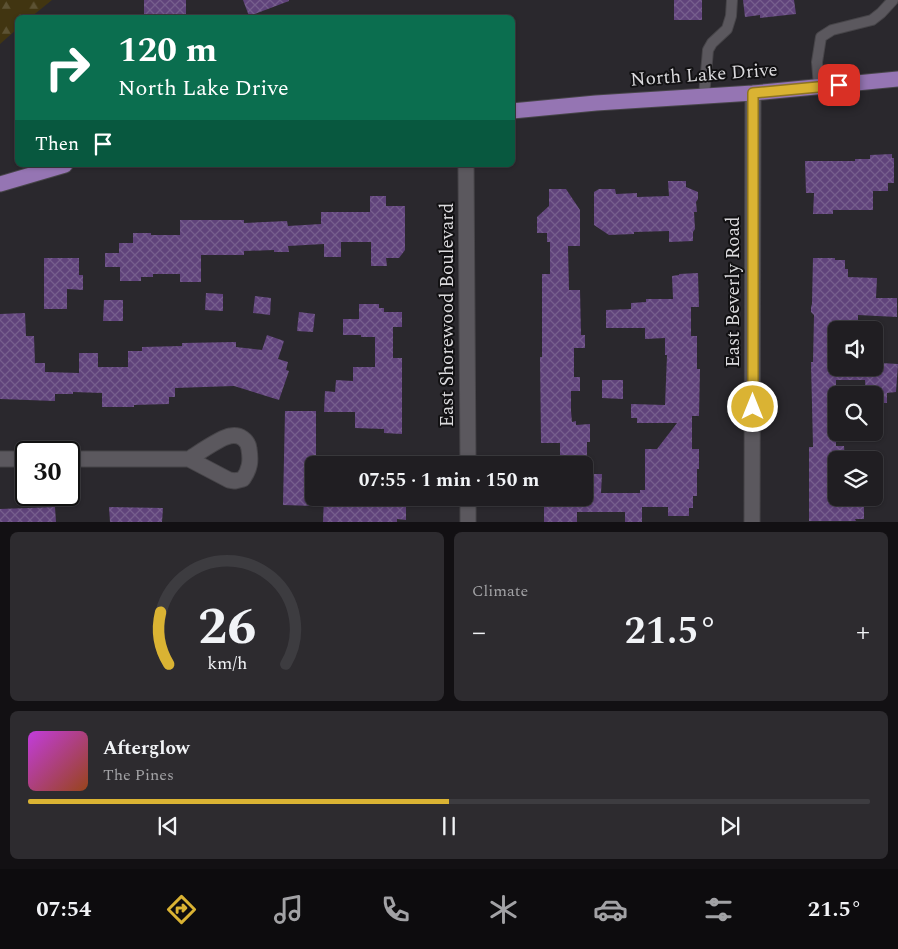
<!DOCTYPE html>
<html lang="en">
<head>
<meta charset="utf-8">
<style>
	:root { --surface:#201e22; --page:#2d2b2f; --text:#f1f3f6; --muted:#a2a2a5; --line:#3d3c40; --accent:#dab333 }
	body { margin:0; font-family:Spectral,serif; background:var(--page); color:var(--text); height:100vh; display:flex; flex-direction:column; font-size:19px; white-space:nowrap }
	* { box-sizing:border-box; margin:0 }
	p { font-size:16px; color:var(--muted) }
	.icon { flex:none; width:28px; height:28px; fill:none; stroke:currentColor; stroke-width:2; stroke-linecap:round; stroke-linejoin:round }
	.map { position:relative; height:522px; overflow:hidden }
	.sheet { display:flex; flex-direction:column; gap:10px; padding:10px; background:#121013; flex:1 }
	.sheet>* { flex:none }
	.guide { position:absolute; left:15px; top:15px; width:500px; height:152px; border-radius:8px; box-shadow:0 1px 4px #0004,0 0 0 1px var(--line); background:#0b6e4f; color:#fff; overflow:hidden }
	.buttons { position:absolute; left:828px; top:321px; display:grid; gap:10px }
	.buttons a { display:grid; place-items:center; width:55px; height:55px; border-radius:8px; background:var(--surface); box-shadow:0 1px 4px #0004,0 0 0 1px var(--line); font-size:25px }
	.speed { position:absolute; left:15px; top:441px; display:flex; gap:10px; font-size:25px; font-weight:700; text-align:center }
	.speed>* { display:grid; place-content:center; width:65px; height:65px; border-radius:50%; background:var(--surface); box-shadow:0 1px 4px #0004,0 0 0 1px var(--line); line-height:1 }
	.speed .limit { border:2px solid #111; border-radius:8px; background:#fff; color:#111 }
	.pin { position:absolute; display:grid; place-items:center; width:42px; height:42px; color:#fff; margin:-21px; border-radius:10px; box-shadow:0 2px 8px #0006 }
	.me { position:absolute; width:55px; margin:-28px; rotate:0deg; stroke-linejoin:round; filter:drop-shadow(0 0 4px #0008) }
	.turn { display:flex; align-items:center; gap:18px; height:105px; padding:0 20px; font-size:22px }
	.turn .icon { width:65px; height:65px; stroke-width:2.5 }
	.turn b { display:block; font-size:35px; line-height:42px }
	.then { display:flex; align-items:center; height:48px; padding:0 20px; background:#0003; gap:10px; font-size:19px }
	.big { font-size:38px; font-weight:700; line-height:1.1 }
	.sheet .tile { flex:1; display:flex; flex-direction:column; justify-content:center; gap:8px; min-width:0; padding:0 18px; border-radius:8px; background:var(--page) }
	.sheet .dial { align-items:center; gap:0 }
	.dial svg { height:130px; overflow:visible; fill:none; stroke:var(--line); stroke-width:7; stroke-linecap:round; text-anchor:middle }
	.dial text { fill:var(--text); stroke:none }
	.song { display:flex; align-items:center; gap:15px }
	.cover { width:60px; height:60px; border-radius:8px; background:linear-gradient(135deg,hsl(290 70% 55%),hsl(20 70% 35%)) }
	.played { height:5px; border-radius:2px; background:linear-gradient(90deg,var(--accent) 50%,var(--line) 50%) }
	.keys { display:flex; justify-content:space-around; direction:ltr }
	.heat { display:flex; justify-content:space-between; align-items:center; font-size:28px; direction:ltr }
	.sheet .tiles { flex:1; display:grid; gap:10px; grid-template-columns:1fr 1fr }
	.tile:last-child { grid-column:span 2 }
	.trip { position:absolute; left:305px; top:456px; width:288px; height:50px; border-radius:8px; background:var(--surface); box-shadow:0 1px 4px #0004,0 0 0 1px var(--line); font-weight:700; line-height:50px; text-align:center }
	.tabs { display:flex; height:80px; justify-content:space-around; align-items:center; background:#0d0c0e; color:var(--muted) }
	.tabs .icon { width:35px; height:35px }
	.tabs .selected { color:var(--accent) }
	.tabs b { font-size:22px; color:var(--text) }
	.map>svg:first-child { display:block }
</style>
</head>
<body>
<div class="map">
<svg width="898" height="522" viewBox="0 0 898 522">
	<defs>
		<pattern id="forest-firs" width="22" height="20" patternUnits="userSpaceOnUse" patternTransform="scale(1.25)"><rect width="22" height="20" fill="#413511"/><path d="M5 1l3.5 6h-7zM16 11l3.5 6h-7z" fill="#5c5233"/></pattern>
		<pattern id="building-cross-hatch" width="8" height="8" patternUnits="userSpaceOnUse" patternTransform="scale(1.25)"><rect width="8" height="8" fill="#60437b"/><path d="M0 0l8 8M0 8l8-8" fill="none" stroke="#765e8d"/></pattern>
	</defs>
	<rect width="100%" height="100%" fill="#2a282d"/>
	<path fill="url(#forest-firs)" d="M0,0h52l-21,17 -13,1 -1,11 -17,15z"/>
	<g fill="url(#building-cross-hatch)">
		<rect x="144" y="0" width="42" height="18"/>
		<path d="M243,0h46v1l-40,15z"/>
		<rect x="674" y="0" width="28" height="20"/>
		<path d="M743,0h51l2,14 -36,4v-3l-15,2z"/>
		<path d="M892,154v4h2v25h-6v8h-15v19h-40v4h-20l1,-21h-8l-1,-32h50v-2h15v-4z"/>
		<path d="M668,181h18v6l12,5v7l-2,3 1,10h-3l1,17 -2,3v9l-24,1v-11l-35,1v2l-25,1 -15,-10v-33l5,-3h16l1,5 21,-1v4l32,-1z"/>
		<path d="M549,189h17l14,21v36h-12l1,44h11l1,45h4v13h-11v29h6v14h-9v20l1,11 4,-1v4l14,-1v18h-3v23h-27v-22h-19l-1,-86h2v-83h8v-32h-3v-9h-10v-16l12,-11z"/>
		<path d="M370,196h16v10h19v44l-6,8h-13l1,8h-16v-24h-30v15h-17v-13l-36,2 1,6h-15v-2l-30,1v4h-43v27h-21v-8h-27v3h-12v4h-21v-14h-15v-14h14v-10h14v-10h18v2h29v-15h64v3l43,-2 1,5 33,-2v-12h49z"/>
		<path d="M44,258h35v17h4v15l-16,-1v20h-23z"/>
		<path d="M813,258h22v2h10v9h3v8l29,1 -1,20h21v19l-39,-2v8l-3,3v4h-19v38h45v-5l17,1 -2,28 -9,1v10h-13v-8h-8l-1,-15h-29v66h8l1,14h-9v38h4v6h15v2h9v13h-9l1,2h-47v-74h4l-2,-85h2l1,-47 -3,-3v-5l1,-3z"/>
		<path d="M698,273l1,34h-8v29h6v33h3l-1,47h-7v33h7v20h-2v27h-4v12h-4v8h-21v-9h-26v15h-17v-10h-48v10h-33v-22h7v-2h33v-24h18l-1,19h39v-3h5v-41h12l20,-26h-40v-5h-6v-14l34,1 2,-50h-2v-17l-20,1v-11h-39v-18l25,-1v-6l15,-1v-3h27l-1,-23 7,-1v-1z"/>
		<path d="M206,293l17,1v17l-18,-1z"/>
		<path d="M255,296l16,2 -1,17 -17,-2z"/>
		<path d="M104,300h19v21h-20z"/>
		<path d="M359,304h20v4h5v4h18v15h-9v31h9v76l-18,-1v-4l-29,-1v-16h-31l1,-21 10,1 1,-12 17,1v-14h22v-30h-14v-2h-18v-16h16z"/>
		<path d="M299,312l16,2 -2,18 -16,-1z"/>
		<path d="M25,313l1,23h8l1,27h10v9l34,1v-20h19v14h30v-16h14v-4l40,-1v-3l54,-1v5l26,3 5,-15 17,6 -6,18 10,3 -2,8 3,1 -10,29 -45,-14 -59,2v9h-6v7l-35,1v2h-32v-14l-29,-1v2h-18v7l-55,-2v-85z"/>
		<path d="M602,380h21v19l-21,-1z"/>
		<path d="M285,411h31v54h-2v41l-31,-1z"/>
		<path d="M324,498h73v2h9v20l-9,-1v3h-74z"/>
		<path d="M55,507l1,15h-56v-13z"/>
		<path d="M109,507l54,1 -1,14h-52z"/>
	</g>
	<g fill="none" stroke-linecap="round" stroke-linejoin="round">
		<g stroke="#474549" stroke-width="12">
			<g id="lane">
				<path d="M819,86l-2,-24 4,-25 11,-7 40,-10 9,-7 12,-13"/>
				<path d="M704,96l4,-46 4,-7 15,-14 4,-13 1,-16"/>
			</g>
		</g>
		<g stroke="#474549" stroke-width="17">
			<g id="street">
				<path d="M466,165l2,300"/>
				<path d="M0,459h26"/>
				<path d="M69,459h120l40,21 6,1 8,-2c7,-10 8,-18 6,-30 -1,-9 -9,-15 -19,-13 -9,1 -33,18 -41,23"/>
				<path d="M468,498v24"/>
				<path d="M752,522l1,-429"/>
			</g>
		</g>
		<g stroke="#474549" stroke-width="17">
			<g id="primary">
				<path d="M512,111l84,-8 157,-10 145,-14"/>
				<path d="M0,184l65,-19"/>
			</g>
		</g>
		<use href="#lane" stroke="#5b585e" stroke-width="10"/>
		<use href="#street" stroke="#5b585e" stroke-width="15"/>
		<use href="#primary" stroke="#9575b3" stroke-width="15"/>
	</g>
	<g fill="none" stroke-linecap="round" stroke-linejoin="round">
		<g stroke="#8e7421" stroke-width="12">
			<path id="route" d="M753,407v-314l86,-8"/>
		</g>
		<use href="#route" stroke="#dab333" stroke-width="9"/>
	</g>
	<g text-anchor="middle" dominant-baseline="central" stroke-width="4" stroke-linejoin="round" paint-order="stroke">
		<g font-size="19" fill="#dbdadd" stroke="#121113">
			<text transform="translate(704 75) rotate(-4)">North Lake Drive</text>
			<text transform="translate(733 292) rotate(-90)">East Beverly Road</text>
			<text transform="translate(447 315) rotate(-90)">East Shorewood Boulevard</text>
		</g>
	</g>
</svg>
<div class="buttons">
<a><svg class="icon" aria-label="sound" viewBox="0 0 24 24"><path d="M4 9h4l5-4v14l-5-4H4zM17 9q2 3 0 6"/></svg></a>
<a><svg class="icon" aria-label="search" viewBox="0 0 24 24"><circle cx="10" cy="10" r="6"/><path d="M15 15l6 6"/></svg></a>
<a><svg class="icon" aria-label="layers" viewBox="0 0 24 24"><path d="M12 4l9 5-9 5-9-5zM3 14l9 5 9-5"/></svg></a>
</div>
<div class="speed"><div class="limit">30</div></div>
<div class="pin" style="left:839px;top:85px;background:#d93025"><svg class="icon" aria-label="arrive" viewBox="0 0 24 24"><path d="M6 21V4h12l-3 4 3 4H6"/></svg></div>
<svg class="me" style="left:753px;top:407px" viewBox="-20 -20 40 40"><circle r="17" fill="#dab333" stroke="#fff" stroke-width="3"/><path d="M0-11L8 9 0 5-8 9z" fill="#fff"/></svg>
<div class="trip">07:55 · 1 min · 150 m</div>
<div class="guide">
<div class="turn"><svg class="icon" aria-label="right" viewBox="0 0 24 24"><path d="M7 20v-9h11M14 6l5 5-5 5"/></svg><div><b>120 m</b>North Lake Drive</div></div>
<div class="then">Then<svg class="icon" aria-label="arrive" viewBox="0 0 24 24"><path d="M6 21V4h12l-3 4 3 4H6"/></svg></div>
</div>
</div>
<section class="sheet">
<div class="tiles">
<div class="tile dial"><svg viewBox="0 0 100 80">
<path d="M14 69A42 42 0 1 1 86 69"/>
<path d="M14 69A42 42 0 0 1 9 37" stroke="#dab333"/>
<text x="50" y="56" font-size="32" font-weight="700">26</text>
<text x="50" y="72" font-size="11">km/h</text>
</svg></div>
<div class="tile"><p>Climate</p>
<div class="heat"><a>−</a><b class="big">21.5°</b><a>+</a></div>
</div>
<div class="tile">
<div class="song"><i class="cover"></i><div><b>Afterglow</b><p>The Pines</p></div></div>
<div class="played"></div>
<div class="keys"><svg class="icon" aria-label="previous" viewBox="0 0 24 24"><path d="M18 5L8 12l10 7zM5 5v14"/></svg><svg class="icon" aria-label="pause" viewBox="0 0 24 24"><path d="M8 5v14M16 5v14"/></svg><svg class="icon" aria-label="next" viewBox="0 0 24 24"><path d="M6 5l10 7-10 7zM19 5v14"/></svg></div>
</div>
</div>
</section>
<nav class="tabs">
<b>07:54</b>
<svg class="icon selected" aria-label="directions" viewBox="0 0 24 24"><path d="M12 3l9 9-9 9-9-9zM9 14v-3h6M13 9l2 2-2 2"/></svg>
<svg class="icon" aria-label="music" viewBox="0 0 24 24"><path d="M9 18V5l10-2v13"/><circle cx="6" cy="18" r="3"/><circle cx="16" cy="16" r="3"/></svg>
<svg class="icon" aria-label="phone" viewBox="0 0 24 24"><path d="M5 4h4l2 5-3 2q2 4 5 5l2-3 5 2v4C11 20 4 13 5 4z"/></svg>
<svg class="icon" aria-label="climate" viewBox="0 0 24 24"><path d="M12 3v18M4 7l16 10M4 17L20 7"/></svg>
<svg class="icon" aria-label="car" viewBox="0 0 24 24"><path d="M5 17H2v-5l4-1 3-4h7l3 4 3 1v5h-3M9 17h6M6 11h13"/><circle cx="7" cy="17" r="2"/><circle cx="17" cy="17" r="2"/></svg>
<svg class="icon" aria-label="filters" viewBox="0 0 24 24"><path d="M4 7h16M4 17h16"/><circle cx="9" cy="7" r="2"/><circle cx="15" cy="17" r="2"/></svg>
<b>21.5°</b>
</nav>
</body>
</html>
